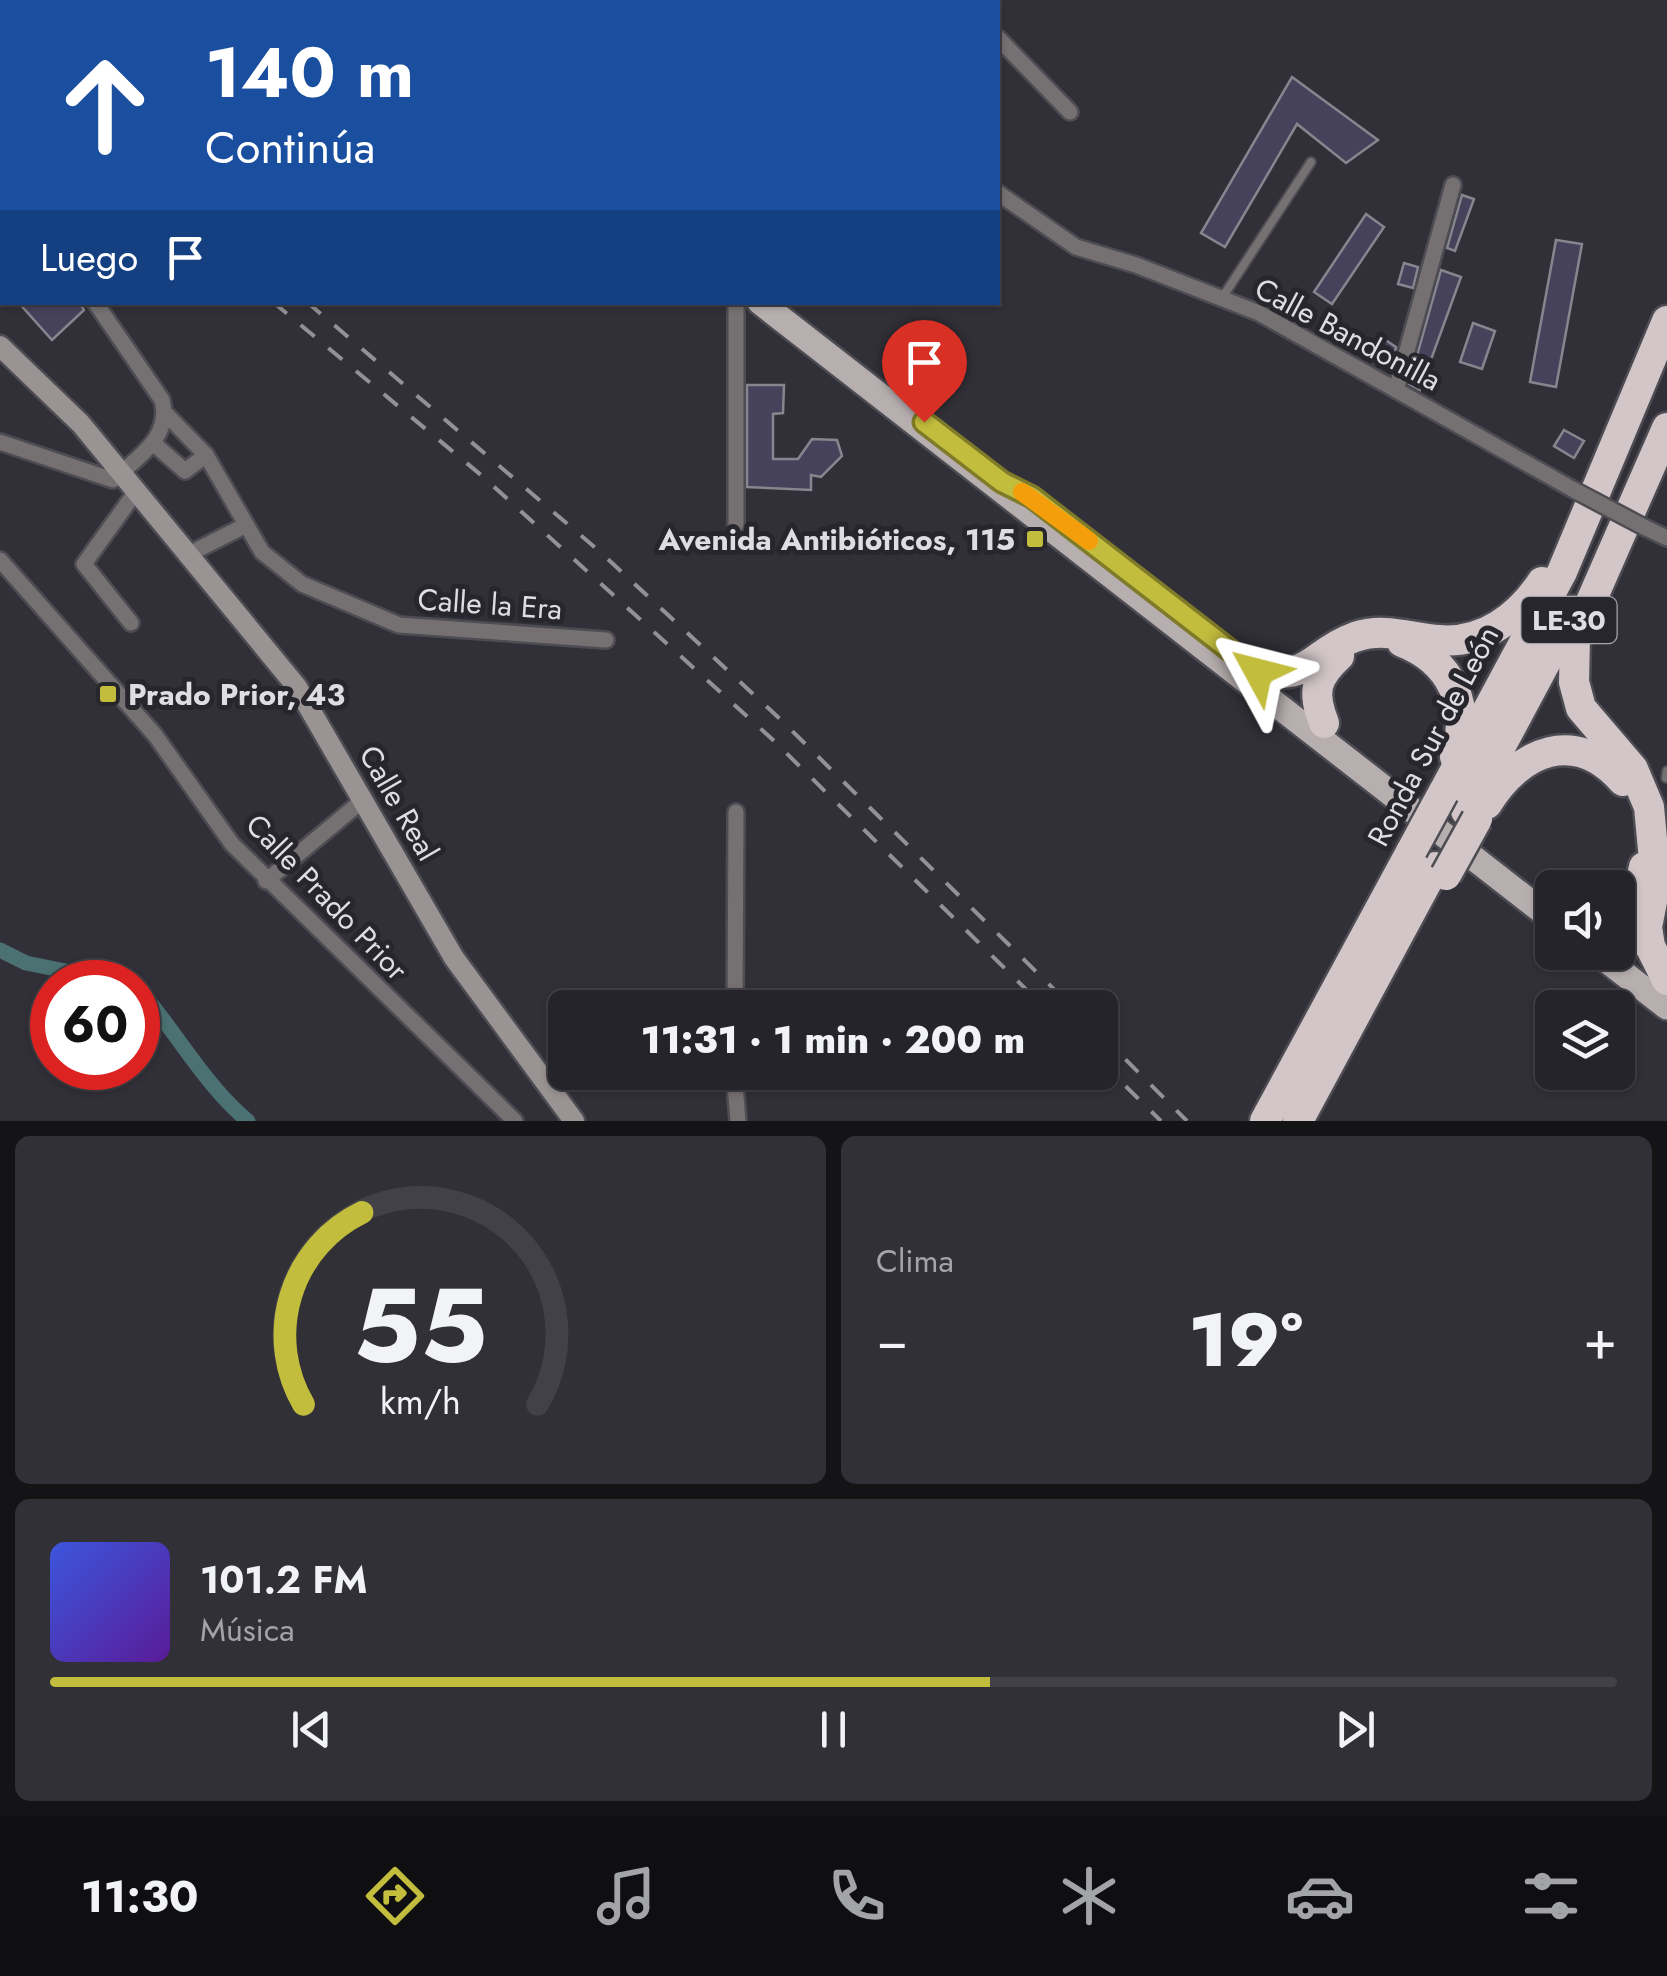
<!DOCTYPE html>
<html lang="es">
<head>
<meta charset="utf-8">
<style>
	:root { --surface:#25242a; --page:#313036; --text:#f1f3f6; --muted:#a3a4a8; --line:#424147; --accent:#c3bd3e }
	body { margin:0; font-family:Jost,sans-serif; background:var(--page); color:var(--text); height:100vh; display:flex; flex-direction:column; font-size:38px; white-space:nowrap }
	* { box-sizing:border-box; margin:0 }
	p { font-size:32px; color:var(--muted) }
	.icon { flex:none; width:55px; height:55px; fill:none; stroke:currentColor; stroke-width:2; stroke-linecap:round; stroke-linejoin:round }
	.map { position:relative; height:1121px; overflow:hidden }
	.sheet { display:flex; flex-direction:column; gap:15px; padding:15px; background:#141417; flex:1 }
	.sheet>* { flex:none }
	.top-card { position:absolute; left:0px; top:0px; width:1000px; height:305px; box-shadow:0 2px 8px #0004,0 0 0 2px var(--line); background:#1a4fa0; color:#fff; overflow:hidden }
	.tools { position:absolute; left:1535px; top:870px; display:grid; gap:20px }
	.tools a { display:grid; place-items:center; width:100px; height:100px; border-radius:15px; background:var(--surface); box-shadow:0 2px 8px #0004,0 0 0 2px var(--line); font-size:50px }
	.speed { position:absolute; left:30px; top:960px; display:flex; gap:20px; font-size:50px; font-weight:700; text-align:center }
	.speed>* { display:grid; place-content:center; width:130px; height:130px; border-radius:50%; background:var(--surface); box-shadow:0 2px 8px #0004,0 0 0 2px var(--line); line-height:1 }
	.speed .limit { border:15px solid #d22; background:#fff; color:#111 }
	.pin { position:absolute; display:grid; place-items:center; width:85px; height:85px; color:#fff; margin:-102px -42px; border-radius:50% 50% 50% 0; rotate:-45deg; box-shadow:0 0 10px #0007 }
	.pin .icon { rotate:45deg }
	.me { position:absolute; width:110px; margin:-55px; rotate:308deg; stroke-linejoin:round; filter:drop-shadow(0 0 8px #0008) }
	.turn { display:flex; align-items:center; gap:35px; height:210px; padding:0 40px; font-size:45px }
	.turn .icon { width:130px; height:130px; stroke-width:2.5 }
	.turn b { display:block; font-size:70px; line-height:85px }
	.then { display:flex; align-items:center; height:95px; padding:0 40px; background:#0003; gap:20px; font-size:38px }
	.big { font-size:75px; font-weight:800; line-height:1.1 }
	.sheet .widget { flex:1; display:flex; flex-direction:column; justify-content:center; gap:15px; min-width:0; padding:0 35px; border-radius:15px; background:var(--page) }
	.sheet .dial { align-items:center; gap:0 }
	.dial svg { height:260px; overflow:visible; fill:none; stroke:var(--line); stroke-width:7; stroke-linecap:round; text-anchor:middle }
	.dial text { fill:var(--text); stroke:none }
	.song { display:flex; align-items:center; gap:30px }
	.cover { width:120px; height:120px; border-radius:15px; background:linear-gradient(135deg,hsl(230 70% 55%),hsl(270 70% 35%)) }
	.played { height:10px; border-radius:5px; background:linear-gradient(90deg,var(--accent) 60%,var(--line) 60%) }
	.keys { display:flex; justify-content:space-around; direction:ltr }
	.heat { display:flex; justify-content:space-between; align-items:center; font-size:55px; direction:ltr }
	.sheet .tiles { flex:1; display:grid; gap:15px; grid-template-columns:1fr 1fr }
	.widget:last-child { grid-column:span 2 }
	.trip { position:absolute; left:548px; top:990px; width:570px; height:100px; border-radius:15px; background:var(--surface); box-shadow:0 2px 8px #0004,0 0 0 2px var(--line); font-weight:800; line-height:100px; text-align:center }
	.tabs { display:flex; height:160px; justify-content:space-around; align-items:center; background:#0f0e11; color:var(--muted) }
	.tabs .icon { width:70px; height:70px }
	.tabs .active { color:var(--accent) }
	.tabs b { font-size:45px; color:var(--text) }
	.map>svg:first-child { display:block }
</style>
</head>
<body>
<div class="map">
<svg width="1667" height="1121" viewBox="0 0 1667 1121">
	<rect width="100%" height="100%" fill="#313038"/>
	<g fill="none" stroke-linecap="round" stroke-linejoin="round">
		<g stroke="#4b7172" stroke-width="15">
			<path d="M0,950l26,13 94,19"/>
			<path d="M138,988c37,42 68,99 110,133"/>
		</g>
	</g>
	<g fill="#47425b" stroke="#87858e" stroke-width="2.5">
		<path d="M1292,77l86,63 -32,23 -49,-39 -72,123 -24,-14z"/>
		<path d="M1462,195l12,4 -19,52 -8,-3z"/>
		<path d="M1366,214l18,13 -52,77 -18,-12z"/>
		<path d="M1556,240l26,4 -26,143 -26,-5z"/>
		<path d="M1404,263l14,4 -5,21 -15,-4z"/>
		<path d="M1441,270l20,7 -41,113 -11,-6z"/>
		<path d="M18,302h61l5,8 -32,30z"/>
		<path d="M1473,323l22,8 -13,38 -22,-7z"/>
		<path d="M1378,335l18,12 -5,18 -9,3 -19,-11z"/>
		<path d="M747,385h37l-1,28 -10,1v45h25l14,-20 25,1 5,16 -21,21 -10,-2v15l-64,-3z"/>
		<path d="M1564,430l20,11 -10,17 -20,-12z"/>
	</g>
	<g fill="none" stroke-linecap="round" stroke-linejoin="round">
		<g stroke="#4d4c53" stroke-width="12">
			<g id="lane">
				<path d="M1222,298l89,-136"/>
				<path d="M1666,778l1,-7"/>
			</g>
		</g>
		<g stroke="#4d4c53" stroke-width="20">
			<g id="street">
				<path d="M952,0l4,2"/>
				<path d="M116,2l2,-2"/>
				<path d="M763,2l1,-2"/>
				<path d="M998,38l72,74"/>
				<path d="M998,193l78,54 60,18 123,48 315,177"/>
				<path d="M0,197l2,2"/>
				<path d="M1396,390l57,-205"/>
				<path d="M166,414l40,41 56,97 40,32 97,41 207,15"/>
				<path d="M0,442l113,38c25,-23 59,-43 49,-80l-67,-98"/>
				<path d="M153,443l32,28 21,-16"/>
				<path d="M736,524v-222"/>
				<path d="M1644,527l23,11"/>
				<path d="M191,553l55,-28"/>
				<path d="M0,560l155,175 77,109 283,277"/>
				<path d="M131,623l-47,-59 53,-74"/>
				<path d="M266,881l97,-81"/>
				<path d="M735,1008l1,-196"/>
				<path d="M734,1072l4,49"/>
			</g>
		</g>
		<g stroke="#4d4c53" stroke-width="25">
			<path id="secondary" d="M0,346l81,78 216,263 157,271 120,163"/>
		</g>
		<g stroke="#4d4c53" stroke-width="30">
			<g id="primary">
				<path d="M374,0l3,2"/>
				<path d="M760,302l792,617"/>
				<path d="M1596,952l71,55"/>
			</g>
		</g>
		<g stroke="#4d4c53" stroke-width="35">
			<g id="highway">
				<path d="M1667,428l-92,210 -1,44 7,26 52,61 16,38 7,74 -9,46 3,19 17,34"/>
				<path d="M1402,642c49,19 70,63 53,115"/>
				<path d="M1258,672c56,7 53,-19 97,-35 30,-10 55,1 84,3 44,4 80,-23 103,-58"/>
				<path d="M1324,723c-12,-30 -9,-45 15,-67"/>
				<path d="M1443,793l119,-221 105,-251"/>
				<path d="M1487,804c33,-54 89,-77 136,-23"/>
				<path d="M1466,811l107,-200"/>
				<path d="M1618,909l20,-17 6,-25"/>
				<path d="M1618,941l1,10 28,-24"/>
				<path d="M1265,1121l147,-271"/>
				<path d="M1298,1121l137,-254"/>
			</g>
		</g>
		<use href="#lane" stroke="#757071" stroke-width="8"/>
		<use href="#street" stroke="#757071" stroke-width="15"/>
		<use href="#secondary" stroke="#9a9394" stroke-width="20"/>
		<use href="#primary" stroke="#b7aeaf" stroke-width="25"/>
		<use href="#highway" stroke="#d2c6c8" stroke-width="30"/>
		<g stroke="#919197" stroke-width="4" stroke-dasharray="18 18" stroke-linecap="butt">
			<path d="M0,26l2,3"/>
			<path d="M0,59l2,2"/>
			<path d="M0,89l2,2"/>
			<path d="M273,302l208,173 291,264 273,269"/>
			<path d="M307,302l291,248 183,170 292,288"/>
			<path d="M1100,1034l87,87"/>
			<path d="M1100,1061l61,60"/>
		</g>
		<g stroke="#4d4c53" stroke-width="20" stroke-linecap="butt">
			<path id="street-bridge" d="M1574,490l70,37"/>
		</g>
		<g stroke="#4d4c53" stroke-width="35" stroke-linecap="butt">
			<g id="highway-bridge">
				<path d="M1412,850l31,-57"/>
				<path d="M1446,875l31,-56"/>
			</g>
		</g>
		<use href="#street-bridge" stroke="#757071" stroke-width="15"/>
		<use href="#highway-bridge" stroke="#d2c6c8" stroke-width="30"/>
	</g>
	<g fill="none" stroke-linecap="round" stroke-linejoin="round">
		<g stroke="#7f7b28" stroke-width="25">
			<path id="route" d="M924,422l78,60 30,15 226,175"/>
		</g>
		<use href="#route" stroke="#c3bd3e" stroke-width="18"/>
		<path stroke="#f59e0b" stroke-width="18" d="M1022,492l67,49"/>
	</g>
	<g fill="#c3bd3e" stroke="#27262d" stroke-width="4">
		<rect x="1025" y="529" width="20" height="20" rx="5"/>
		<rect x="98" y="684" width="20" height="20" rx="5"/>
	</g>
	<g text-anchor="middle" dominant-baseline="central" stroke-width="10" stroke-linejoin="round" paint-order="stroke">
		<rect fill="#27262d" stroke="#a6a6ac" stroke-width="2.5" x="1521.5" y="597" width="95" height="46" rx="8"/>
		<g font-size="28" font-weight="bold" fill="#dddde2">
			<text x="1569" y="620">LE-30</text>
		</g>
		<g font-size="30" fill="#dddde2" stroke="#27262d">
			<text transform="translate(1348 334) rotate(28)">Calle Bandonilla</text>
			<text transform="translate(490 604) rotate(4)">Calle la Era</text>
			<text transform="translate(1433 736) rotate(-62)">Ronda Sur de León</text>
			<text transform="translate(399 803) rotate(60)">Calle Real</text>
			<text transform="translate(327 897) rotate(46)">Calle Prado Prior</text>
		</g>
		<g font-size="30" font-weight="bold" fill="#dddde2" stroke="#27262d" text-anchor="end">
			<text x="1015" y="539">Avenida Antibióticos, 115</text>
			<text x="128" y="694" text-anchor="start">Prado Prior, 43</text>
		</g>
	</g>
</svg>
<div class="tools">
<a><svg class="icon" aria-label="sound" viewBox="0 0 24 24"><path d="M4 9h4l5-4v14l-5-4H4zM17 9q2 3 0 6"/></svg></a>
<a><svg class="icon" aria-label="layers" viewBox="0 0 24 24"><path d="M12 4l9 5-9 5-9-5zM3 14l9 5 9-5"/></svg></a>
</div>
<div class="speed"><div class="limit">60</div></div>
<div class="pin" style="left:924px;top:422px;background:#d93025"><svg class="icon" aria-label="arrive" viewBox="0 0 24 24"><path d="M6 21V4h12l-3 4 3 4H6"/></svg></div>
<svg class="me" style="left:1258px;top:672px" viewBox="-20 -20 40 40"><path d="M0-17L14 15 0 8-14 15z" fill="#c3bd3e" stroke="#fff" stroke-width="4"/></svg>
<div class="trip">11:31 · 1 min · 200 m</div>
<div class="top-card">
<div class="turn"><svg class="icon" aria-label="ahead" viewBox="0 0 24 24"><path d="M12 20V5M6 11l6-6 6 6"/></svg><div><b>140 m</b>Continúa</div></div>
<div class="then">Luego<svg class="icon" aria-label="arrive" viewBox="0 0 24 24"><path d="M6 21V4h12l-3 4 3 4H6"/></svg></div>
</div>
</div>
<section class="sheet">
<div class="tiles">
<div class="widget dial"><svg viewBox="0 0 100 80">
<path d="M14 69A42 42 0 1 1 86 69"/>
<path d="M14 69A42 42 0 0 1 32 10" stroke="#c3bd3e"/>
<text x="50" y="56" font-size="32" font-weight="700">55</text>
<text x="50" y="72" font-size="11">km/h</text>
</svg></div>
<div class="widget"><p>Clima</p>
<div class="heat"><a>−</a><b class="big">19°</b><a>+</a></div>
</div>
<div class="widget">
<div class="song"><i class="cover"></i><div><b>101.2 FM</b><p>Música</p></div></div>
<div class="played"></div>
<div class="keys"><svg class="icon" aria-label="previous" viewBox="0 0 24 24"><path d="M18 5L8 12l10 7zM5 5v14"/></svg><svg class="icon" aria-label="pause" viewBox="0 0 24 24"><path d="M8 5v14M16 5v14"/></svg><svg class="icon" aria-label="next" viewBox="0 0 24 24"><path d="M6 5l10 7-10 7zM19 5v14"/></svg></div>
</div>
</div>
</section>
<nav class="tabs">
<b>11:30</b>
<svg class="icon active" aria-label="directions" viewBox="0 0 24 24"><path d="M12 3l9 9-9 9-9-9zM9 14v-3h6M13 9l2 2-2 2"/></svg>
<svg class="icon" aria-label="music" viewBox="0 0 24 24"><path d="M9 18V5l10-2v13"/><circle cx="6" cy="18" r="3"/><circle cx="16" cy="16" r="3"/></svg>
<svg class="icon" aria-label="phone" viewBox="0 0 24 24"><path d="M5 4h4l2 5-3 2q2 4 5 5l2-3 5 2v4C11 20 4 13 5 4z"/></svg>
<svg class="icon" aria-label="climate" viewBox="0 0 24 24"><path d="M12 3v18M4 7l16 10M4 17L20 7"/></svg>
<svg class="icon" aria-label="car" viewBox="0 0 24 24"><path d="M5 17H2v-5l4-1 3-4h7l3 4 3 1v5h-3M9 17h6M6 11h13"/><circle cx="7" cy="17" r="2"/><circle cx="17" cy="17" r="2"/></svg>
<svg class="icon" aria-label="filters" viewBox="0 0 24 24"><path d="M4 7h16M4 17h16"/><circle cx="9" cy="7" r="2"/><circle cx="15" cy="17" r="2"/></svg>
</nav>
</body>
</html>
